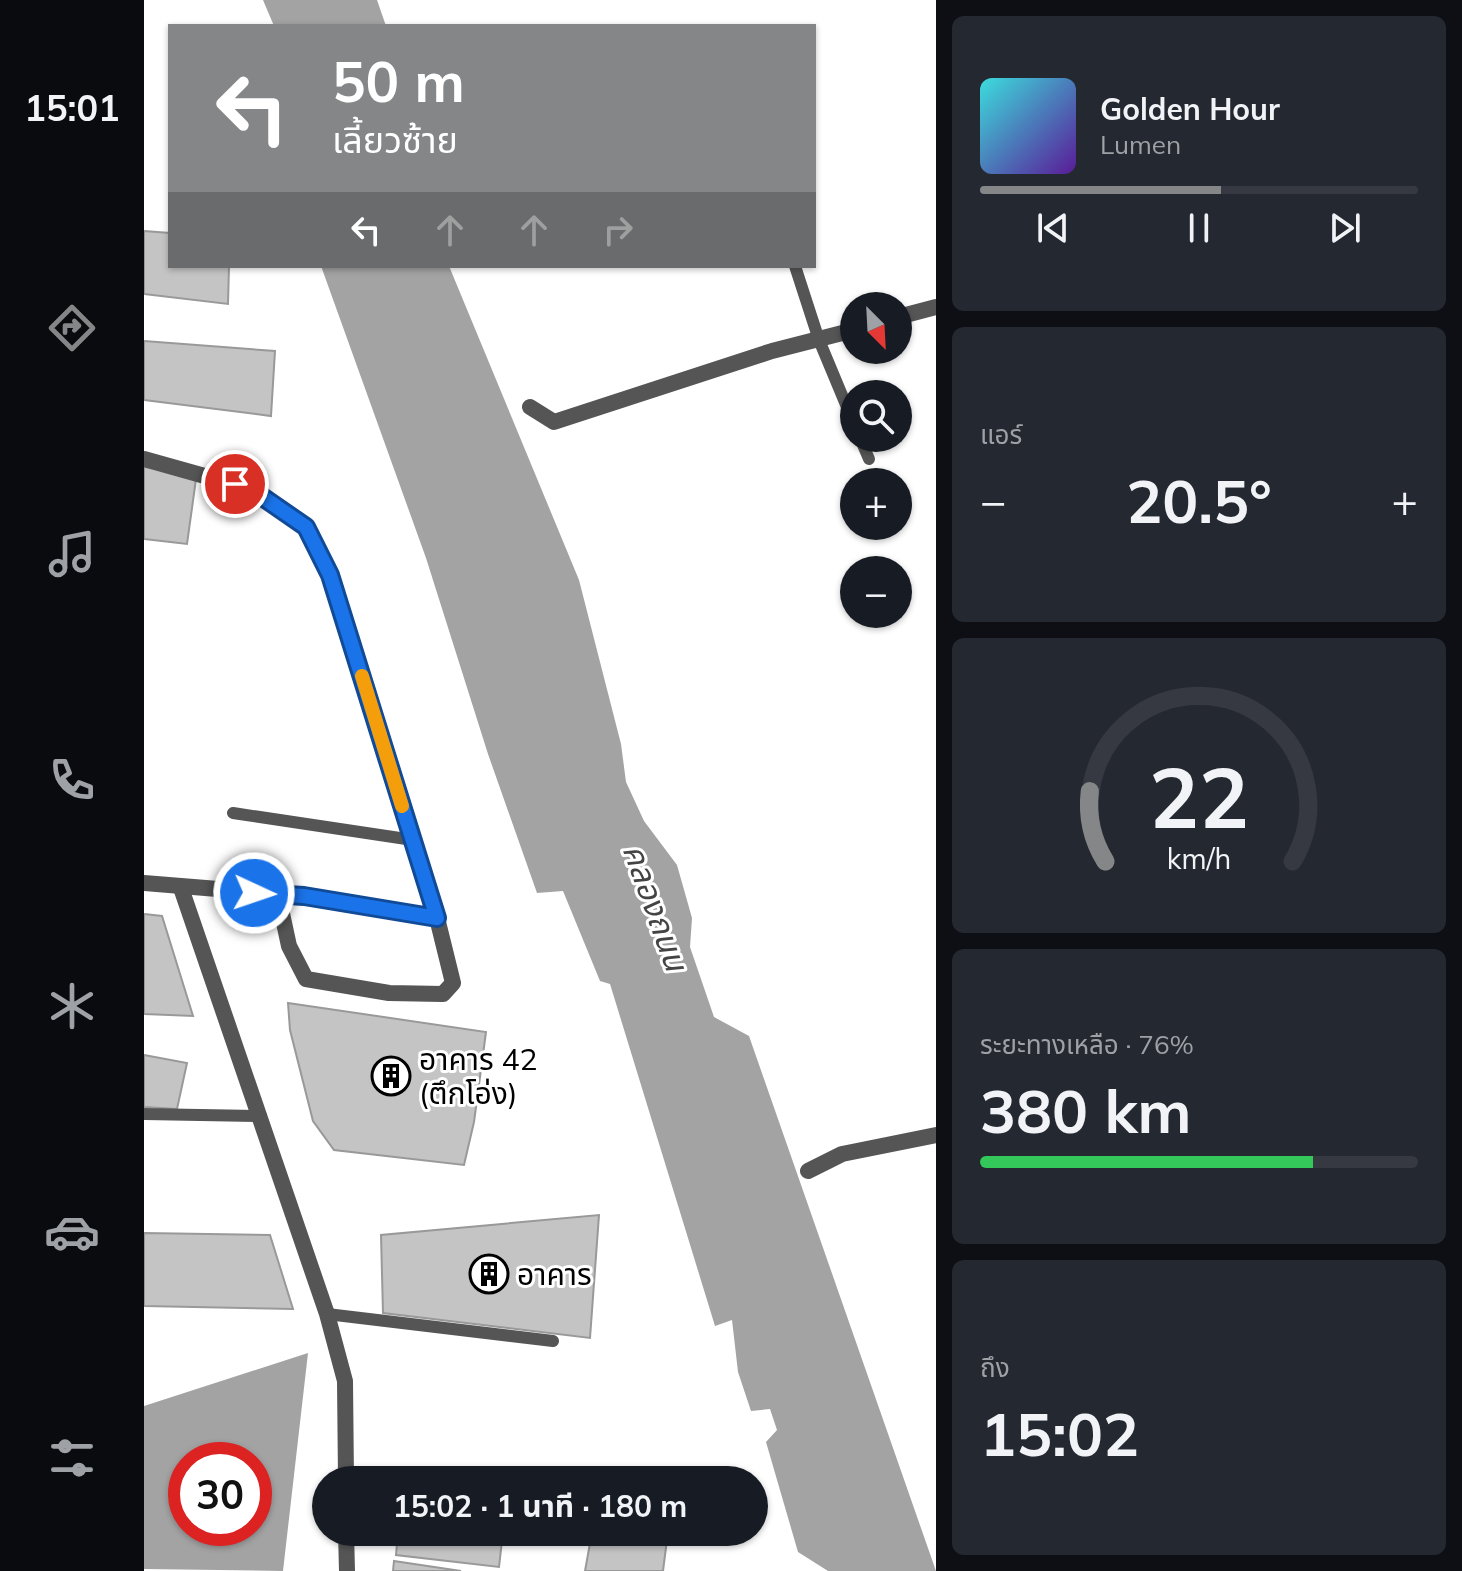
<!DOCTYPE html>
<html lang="th">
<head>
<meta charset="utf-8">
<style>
	:root { --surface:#171b24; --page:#242831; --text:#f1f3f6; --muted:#9ea1a6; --line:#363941; --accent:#858687 }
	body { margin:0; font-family:Mulish,"Noto Sans Thai",sans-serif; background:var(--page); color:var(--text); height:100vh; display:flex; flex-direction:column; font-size:30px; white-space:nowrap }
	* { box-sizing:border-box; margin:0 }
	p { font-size:26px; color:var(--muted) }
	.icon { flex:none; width:44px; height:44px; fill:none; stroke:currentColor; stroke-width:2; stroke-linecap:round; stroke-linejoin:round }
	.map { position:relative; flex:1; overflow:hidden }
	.details { display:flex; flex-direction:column; gap:16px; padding:16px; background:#0d0f14; width:526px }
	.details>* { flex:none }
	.top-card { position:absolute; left:24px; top:24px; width:648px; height:244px; border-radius:0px; box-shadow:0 2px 6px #0004; background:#858687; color:#fff; overflow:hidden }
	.needle { width:52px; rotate:156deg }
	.fabs { position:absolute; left:696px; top:292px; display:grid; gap:16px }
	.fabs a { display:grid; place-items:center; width:72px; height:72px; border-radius:50%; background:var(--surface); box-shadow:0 2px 6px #0004; font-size:40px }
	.speed { position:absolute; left:24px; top:1442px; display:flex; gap:16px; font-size:40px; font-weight:700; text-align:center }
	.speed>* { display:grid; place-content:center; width:104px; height:104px; border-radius:50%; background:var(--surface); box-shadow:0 2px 6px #0004; line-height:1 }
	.speed .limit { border:12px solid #d22; background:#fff; color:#111 }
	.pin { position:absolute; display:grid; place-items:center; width:68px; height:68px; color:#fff; margin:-34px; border:4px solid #fff; border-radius:50%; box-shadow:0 2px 8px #0007 }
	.me { position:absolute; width:88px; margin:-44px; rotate:93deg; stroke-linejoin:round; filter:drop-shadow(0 0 6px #0008) }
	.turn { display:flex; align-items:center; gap:28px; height:168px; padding:0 32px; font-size:36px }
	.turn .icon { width:104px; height:104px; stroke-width:2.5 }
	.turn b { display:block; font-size:56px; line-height:68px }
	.lanes { display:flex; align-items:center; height:76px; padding:0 32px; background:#0003; justify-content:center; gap:40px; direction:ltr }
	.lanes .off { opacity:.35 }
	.big { font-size:60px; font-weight:700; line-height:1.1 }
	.details .card { flex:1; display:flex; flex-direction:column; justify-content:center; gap:12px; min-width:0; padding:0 28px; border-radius:12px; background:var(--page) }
	.details .dial { align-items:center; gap:0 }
	.dial svg { height:208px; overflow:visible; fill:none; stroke:var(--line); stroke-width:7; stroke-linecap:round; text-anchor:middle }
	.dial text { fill:var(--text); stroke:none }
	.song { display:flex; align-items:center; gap:24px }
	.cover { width:96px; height:96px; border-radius:12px; background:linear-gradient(135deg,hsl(180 70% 55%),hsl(270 70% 35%)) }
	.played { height:8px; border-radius:4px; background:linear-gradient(90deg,var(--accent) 55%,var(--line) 55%) }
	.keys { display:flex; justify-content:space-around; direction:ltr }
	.heat { display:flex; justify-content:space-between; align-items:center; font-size:44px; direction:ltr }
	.charge { height:12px; border-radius:6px; background:linear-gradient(90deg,#34c759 76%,var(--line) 0) }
	.trip { position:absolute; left:168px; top:1466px; width:456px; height:80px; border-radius:40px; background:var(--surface); box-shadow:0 2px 6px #0004; font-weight:700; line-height:80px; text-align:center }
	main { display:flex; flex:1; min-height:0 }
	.menu { display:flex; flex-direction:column; width:144px; justify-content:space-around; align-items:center; background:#090b0e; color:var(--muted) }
	.menu .icon { width:56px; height:56px }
	.menu .active { color:var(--accent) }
	.menu b { font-size:36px; color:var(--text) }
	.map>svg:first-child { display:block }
</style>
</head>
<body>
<main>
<nav class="menu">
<b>15:01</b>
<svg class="icon active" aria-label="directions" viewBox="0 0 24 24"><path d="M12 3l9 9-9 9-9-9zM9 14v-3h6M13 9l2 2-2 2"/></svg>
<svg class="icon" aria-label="music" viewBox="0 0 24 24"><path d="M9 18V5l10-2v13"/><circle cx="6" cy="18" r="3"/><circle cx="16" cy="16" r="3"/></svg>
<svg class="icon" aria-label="phone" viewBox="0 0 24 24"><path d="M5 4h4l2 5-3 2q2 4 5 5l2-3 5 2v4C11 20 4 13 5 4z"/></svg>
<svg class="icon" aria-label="climate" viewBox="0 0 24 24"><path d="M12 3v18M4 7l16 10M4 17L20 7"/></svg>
<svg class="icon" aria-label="car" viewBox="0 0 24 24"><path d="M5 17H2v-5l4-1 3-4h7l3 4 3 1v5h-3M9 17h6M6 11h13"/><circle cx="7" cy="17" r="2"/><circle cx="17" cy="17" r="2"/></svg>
<svg class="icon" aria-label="filters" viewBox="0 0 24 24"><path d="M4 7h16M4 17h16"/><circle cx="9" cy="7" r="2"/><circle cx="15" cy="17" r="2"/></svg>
</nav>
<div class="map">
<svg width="792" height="1571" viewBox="0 0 792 1571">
	<rect width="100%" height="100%" fill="#fff"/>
	<g fill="#a3a3a3" fill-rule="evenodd">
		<path d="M119,0h114l9,26h-112z"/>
		<path d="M177,266h128l130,314 42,164 5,38 18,39 33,44 15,53 -2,29 24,70 35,19 187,535h-108l-30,-19 -32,-110 11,-12 -7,-21 -19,2 -13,-39 -6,-52 -17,6 -105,-342 -10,-3 -37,-90 -26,2 -49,-139 -62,-196z"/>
		<path d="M164,1353l-25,218 -139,-2v-163zM42,1460h68v68h-68z"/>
	</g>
	<g fill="#c4c4c4" stroke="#999" stroke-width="2">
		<path d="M0,231l26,2v33h59l-1,38 -84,-10z"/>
		<path d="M0,341l131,10 -4,65 -127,-16z"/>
		<path d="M0,467l53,5 -10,72 -43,-5z"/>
		<path d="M0,914l18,2 31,100 -49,-2z"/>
		<path d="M144,1003l198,29 -12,90 -10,43 -130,-15 -21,-29 -23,-91z"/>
		<path d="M0,1055l43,8 -10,46 -33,-2z"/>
		<path d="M455,1215l-9,123 -207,-25 -2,-78z"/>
		<path d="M0,1233l126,2 23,74 -149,-3z"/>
		<path d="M254,1532h105l-4,35 -103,-12z"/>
		<path d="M448,1532h76l-5,39h-78z"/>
		<path d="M250,1561l67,10h-68z"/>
	</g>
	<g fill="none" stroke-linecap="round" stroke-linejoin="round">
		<g stroke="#555" stroke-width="12">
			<path d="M651,266l24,74 35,84"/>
			<path d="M716,438l9,21"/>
			<path d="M89,813l180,27"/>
			<path d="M0,1114l117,2"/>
			<path d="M183,1314l226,27"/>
		</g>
		<g stroke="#555" stroke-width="16">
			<path d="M754,317l38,-10"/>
			<path d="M386,407l24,15 218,-71 82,-21"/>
			<path d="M0,459l107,30 55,38 24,48 107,343 16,65 -10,11 -54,-1 -83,-14 -17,-33 -11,-51"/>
			<path d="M0,883l160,13 133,22"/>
			<path d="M37,888l146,426 18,67 1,99"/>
			<path d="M664,1171l34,-17 94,-19"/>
			<path d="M202,1532l1,39"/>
		</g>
	</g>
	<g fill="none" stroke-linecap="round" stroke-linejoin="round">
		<g stroke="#114b97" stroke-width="20">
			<path id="route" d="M91,484l16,5 55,38 24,48 107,343 -133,-22 -50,-3"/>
		</g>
		<use href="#route" stroke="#1a73e8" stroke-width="14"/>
		<path stroke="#f59e0b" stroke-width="14" d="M218,676l40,130"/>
	</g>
	<defs>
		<g id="building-ring" transform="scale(2)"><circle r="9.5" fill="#fff" stroke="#000" stroke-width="1.5"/><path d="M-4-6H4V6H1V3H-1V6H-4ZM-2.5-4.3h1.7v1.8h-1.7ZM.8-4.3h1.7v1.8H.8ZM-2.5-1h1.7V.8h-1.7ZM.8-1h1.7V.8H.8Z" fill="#000"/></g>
	</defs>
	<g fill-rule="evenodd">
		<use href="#building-ring" x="247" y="1076"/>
		<use href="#building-ring" x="345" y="1274"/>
	</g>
	<g text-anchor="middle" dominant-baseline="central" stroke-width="6" stroke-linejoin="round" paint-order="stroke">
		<g font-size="30" fill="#000" stroke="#fff" text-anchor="start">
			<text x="275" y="1059">อาคาร 42<tspan x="275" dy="34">(ตึกโอ่ง)</tspan></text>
			<text x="373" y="1274">อาคาร</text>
		</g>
		<g font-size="32" font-style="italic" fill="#444" stroke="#fff">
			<text transform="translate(512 907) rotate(70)">คลองถนน</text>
		</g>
	</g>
</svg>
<div class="fabs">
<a><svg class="needle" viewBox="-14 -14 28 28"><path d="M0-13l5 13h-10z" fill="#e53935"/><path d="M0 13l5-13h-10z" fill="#9ea1a6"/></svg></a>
<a><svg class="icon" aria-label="search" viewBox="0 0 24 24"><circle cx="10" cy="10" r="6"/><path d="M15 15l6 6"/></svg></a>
<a>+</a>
<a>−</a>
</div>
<div class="speed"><div class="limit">30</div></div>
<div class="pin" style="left:91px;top:484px;background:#d93025"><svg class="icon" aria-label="arrive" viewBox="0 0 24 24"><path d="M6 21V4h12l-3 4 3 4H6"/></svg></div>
<svg class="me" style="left:110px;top:893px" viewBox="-20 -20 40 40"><circle r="17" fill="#1a73e8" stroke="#fff" stroke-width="3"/><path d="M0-11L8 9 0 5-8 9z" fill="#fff"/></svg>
<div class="trip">15:02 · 1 นาที · 180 m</div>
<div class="top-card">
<div class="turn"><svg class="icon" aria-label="left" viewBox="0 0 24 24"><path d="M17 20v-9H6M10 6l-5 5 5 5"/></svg><div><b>50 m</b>เลี้ยวซ้าย</div></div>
<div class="lanes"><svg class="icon" aria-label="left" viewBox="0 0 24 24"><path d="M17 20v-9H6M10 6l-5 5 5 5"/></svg><svg class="icon off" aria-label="ahead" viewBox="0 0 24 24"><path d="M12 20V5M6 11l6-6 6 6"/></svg><svg class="icon off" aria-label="ahead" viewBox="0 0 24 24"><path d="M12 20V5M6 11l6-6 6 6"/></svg><svg class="icon off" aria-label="right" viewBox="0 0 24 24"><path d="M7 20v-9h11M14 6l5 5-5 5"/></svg></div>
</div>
</div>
<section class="details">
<div class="card">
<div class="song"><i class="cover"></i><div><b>Golden Hour</b><p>Lumen</p></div></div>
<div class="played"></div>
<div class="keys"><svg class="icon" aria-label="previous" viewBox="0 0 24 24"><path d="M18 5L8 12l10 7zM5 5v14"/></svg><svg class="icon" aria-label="pause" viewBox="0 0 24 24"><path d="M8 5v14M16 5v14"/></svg><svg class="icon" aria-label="next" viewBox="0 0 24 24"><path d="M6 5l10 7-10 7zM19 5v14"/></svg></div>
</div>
<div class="card"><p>แอร์</p>
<div class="heat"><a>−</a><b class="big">20.5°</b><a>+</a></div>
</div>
<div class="card dial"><svg viewBox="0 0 100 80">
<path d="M14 69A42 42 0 1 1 86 69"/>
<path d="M14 69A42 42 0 0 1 8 42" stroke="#858687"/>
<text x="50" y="56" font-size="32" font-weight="700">22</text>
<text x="50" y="72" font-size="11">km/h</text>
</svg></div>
<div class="card"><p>ระยะทางเหลือ · 76%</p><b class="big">380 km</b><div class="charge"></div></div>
<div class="card"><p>ถึง</p><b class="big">15:02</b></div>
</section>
</main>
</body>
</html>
